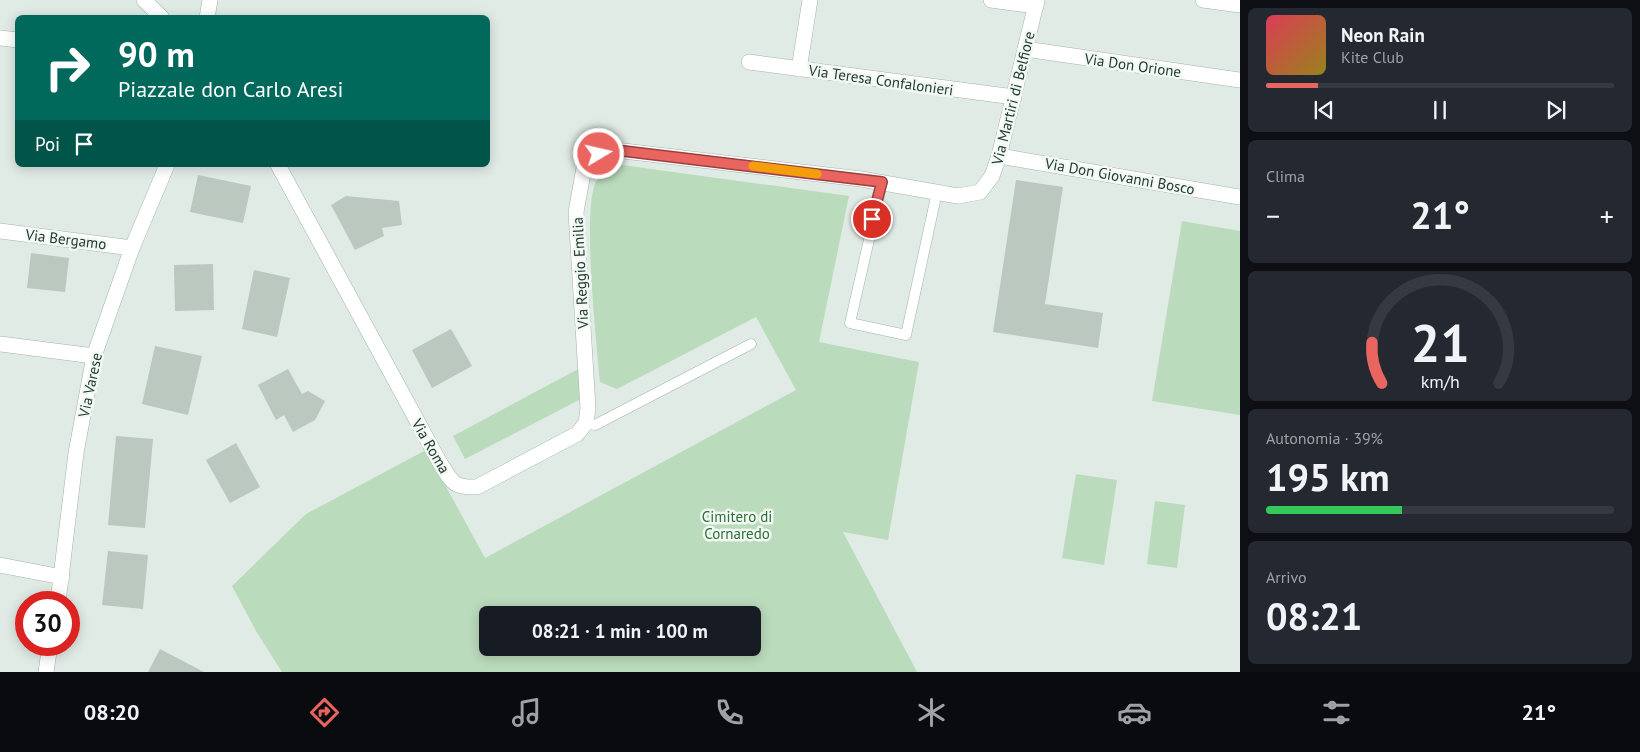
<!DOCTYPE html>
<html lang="it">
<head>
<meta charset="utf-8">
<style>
	:root { --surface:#171b24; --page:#242831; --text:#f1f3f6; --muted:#9ea1a6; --line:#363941; --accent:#ea6460 }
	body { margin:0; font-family:"PT Sans",sans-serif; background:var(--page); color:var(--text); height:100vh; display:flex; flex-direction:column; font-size:19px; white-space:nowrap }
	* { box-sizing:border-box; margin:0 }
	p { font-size:16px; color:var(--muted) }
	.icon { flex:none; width:28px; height:28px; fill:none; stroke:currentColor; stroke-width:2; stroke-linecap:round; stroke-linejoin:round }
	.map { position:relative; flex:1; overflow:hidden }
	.details { display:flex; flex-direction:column; gap:8px; padding:8px; background:#0d0f14; width:400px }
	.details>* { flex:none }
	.guide { position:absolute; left:15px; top:15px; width:475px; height:152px; border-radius:8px; box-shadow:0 2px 12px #0003; background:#00695c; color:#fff; overflow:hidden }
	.speed { position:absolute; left:15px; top:591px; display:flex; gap:10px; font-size:25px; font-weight:700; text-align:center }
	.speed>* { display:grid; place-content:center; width:65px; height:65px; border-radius:50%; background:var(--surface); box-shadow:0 2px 12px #0003; line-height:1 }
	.speed .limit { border:8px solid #d22; background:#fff; color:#111 }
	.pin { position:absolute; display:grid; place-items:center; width:42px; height:42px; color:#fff; margin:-21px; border:2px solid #fff; border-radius:50%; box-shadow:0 1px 5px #0007 }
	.me { position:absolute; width:55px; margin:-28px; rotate:81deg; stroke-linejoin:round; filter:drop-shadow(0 0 4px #0008) }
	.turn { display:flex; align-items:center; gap:18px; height:105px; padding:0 20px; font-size:22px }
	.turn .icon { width:65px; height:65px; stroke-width:2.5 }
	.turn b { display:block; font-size:35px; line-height:42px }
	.then { display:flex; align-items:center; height:48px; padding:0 20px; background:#0003; gap:10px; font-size:19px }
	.big { font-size:38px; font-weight:700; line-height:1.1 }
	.details .tile { flex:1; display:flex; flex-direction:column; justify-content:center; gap:8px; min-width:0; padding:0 18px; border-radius:8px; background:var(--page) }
	.details .dial { align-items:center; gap:0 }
	.dial svg { height:130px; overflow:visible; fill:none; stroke:var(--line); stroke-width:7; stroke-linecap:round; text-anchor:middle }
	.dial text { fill:var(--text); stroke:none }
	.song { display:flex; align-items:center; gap:15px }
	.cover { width:60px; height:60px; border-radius:8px; background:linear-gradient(135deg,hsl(350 70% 55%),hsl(50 70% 35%)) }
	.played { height:5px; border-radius:2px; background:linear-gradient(90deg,var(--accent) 15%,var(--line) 15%) }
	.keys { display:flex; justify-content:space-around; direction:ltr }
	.heat { display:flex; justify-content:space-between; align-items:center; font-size:28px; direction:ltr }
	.charge { height:8px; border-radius:4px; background:linear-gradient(90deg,#34c759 39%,var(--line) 0) }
	.trip { position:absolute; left:479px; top:606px; width:282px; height:50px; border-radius:8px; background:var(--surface); box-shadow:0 2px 12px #0003; font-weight:700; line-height:50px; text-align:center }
	.tabs { display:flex; height:80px; justify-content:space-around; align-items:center; background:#090b0e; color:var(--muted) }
	.tabs .icon { width:35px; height:35px }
	.tabs .on { color:var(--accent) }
	.tabs b { font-size:22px; color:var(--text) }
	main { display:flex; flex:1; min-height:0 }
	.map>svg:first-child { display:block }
</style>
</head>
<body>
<main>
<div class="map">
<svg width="1240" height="672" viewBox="0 0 1240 672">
	<rect width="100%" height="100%" fill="#e1ebe5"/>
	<g fill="#bbdbbd" fill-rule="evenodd">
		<path d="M622,165l227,31 -30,146 100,20 -31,178 -45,-8 74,140h-635l-26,-41 -24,-45 74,-72 120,-64 59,108 311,-168 -40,-73 -139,72 -17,-7c-3,-34 -19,-179 -3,-202 6,-9 16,-11 25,-15zM488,615h264v33h-264z"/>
		<path d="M1182,221l58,10v184l-88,-14z"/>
		<path d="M580,368l1,31 -116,60 -12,-23z"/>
		<path d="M1076,474l41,6 -13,85 -42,-7z"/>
		<path d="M1155,501l30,4 -8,63 -30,-4z"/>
	</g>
	<g fill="#bac8c0">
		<path d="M198,175l53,11 -8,37 -53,-11z"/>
		<path d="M1016,180l47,7 -18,117 58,9 -5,35 -105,-16z"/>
		<path d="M346,196l53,5 3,24 -20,3 2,8 -29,14 -24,-45z"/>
		<path d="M31,253l38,5 -4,34 -38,-4z"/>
		<path d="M213,264l1,46 -39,1 -1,-46z"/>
		<path d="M254,270l36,8 -13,59 -35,-8z"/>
		<path d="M451,329l21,37 -40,22 -20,-38z"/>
		<path d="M155,346l47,10 -14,59 -46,-11z"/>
		<path d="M288,369l14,25 6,-3 17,10 -10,19 -22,12 -9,-17 -8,5 -18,-35z"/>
		<path d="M116,436l37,3 -8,89 -37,-3z"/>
		<path d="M236,443l24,44 -30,16 -24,-43z"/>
		<path d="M108,551l40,4 -5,54 -41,-4z"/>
		<path d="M160,649l44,23h-56z"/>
	</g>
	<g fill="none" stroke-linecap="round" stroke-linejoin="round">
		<g stroke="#a4b3ab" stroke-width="11">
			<g id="service">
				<path d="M882,183l-32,140 56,12 31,-143"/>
				<path d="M586,423l9,2 156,-81"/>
			</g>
		</g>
		<g stroke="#a4b3ab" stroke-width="16">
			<g id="minor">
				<path d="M144,0l18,18"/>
				<path d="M991,0l45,6"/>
				<path d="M1203,0l37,5"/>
				<path d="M207,18l3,-18"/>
				<path d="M0,38l18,2"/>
				<path d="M1025,49l215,31"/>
				<path d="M749,62l265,35"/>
				<path d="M799,69l11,-69"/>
				<path d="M999,156l241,41"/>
				<path d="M278,165l162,298c12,19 13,25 37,24l100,-53 9,-11 2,-15 -12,-196 8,-44 15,-14 16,-4 246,29 97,17 22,-4 12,-16 7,-20 38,-156"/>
				<path d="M0,231l132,17"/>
				<path d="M0,344l94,12"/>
				<path d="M0,565l62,12"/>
				<path d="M58,602l18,-149 18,-97 38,-108 35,-83"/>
				<path d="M46,672l4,-27"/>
			</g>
		</g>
		<use href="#service" stroke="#fff" stroke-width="10"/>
		<use href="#minor" stroke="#fff" stroke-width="15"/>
	</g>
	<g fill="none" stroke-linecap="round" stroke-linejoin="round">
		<g stroke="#98413e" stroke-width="12">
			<path id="route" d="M599,154l16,-4 267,32 -10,37"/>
		</g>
		<use href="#route" stroke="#ea6460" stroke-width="9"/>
		<path stroke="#f59e0b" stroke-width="9" d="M753,166l64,8"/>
	</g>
	<g text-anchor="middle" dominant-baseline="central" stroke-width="5" stroke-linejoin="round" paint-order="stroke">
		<g font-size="15" fill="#233b2f" stroke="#f2f8f3">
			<text transform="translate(1133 65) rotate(8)">Via Don Orione</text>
			<text transform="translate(881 80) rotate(8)">Via Teresa Confalonieri</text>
			<text transform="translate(1013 98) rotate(-76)">Via Martiri di Belfiore</text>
			<text transform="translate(1120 176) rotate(10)">Via Don Giovanni Bosco</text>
			<text transform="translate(66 239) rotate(7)">Via Bergamo</text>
			<text transform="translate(580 273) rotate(-93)">Via Reggio Emilia</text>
			<text transform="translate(90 385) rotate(-78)">Via Varese</text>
			<text transform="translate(431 446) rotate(60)">Via Roma</text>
		</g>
		<g font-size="15" fill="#2f6f3a" stroke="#f2f8f3">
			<text x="737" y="516">Cimitero di<tspan x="737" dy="17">Cornaredo</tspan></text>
		</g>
	</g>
</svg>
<div class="speed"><div class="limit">30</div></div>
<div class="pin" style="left:872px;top:219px;background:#d93025"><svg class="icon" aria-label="arrive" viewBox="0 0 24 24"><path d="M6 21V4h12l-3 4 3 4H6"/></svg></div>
<svg class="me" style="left:599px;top:154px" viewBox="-20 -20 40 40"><circle r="17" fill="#ea6460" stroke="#fff" stroke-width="3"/><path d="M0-11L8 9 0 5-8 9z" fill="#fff"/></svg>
<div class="trip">08:21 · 1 min · 100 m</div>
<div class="guide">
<div class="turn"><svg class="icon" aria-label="right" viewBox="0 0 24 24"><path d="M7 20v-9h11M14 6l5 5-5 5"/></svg><div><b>90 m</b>Piazzale don Carlo Aresi</div></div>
<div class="then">Poi<svg class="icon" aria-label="arrive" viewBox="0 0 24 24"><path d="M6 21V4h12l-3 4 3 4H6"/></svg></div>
</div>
</div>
<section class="details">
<div class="tile">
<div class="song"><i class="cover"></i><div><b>Neon Rain</b><p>Kite Club</p></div></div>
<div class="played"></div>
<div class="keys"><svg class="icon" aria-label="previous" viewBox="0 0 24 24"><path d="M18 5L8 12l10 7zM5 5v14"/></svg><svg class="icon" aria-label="pause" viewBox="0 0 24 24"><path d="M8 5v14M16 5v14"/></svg><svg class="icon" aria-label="next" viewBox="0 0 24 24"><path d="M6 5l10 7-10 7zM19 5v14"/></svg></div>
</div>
<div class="tile"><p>Clima</p>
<div class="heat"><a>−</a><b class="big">21°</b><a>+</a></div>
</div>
<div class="tile dial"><svg viewBox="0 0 100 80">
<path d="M14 69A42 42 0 1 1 86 69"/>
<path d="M14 69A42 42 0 0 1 8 44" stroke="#ea6460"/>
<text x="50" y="56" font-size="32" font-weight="700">21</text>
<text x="50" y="72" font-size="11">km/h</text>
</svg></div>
<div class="tile"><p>Autonomia · 39%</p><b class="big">195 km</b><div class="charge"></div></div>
<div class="tile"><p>Arrivo</p><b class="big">08:21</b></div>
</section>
</main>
<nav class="tabs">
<b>08:20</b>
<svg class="icon on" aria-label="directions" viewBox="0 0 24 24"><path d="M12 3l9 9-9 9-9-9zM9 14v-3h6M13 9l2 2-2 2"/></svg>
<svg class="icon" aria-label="music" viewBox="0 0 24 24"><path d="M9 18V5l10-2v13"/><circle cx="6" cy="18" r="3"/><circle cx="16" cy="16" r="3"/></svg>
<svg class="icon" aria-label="phone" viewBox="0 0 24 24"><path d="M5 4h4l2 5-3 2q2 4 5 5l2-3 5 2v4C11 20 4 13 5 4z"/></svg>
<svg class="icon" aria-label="climate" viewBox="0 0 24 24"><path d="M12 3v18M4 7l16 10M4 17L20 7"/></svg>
<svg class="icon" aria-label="car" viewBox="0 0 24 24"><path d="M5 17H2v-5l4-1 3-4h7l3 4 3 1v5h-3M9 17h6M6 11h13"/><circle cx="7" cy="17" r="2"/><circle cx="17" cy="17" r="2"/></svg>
<svg class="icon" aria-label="filters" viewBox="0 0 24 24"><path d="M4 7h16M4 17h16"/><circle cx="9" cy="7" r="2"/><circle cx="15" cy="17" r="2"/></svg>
<b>21°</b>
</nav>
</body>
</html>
